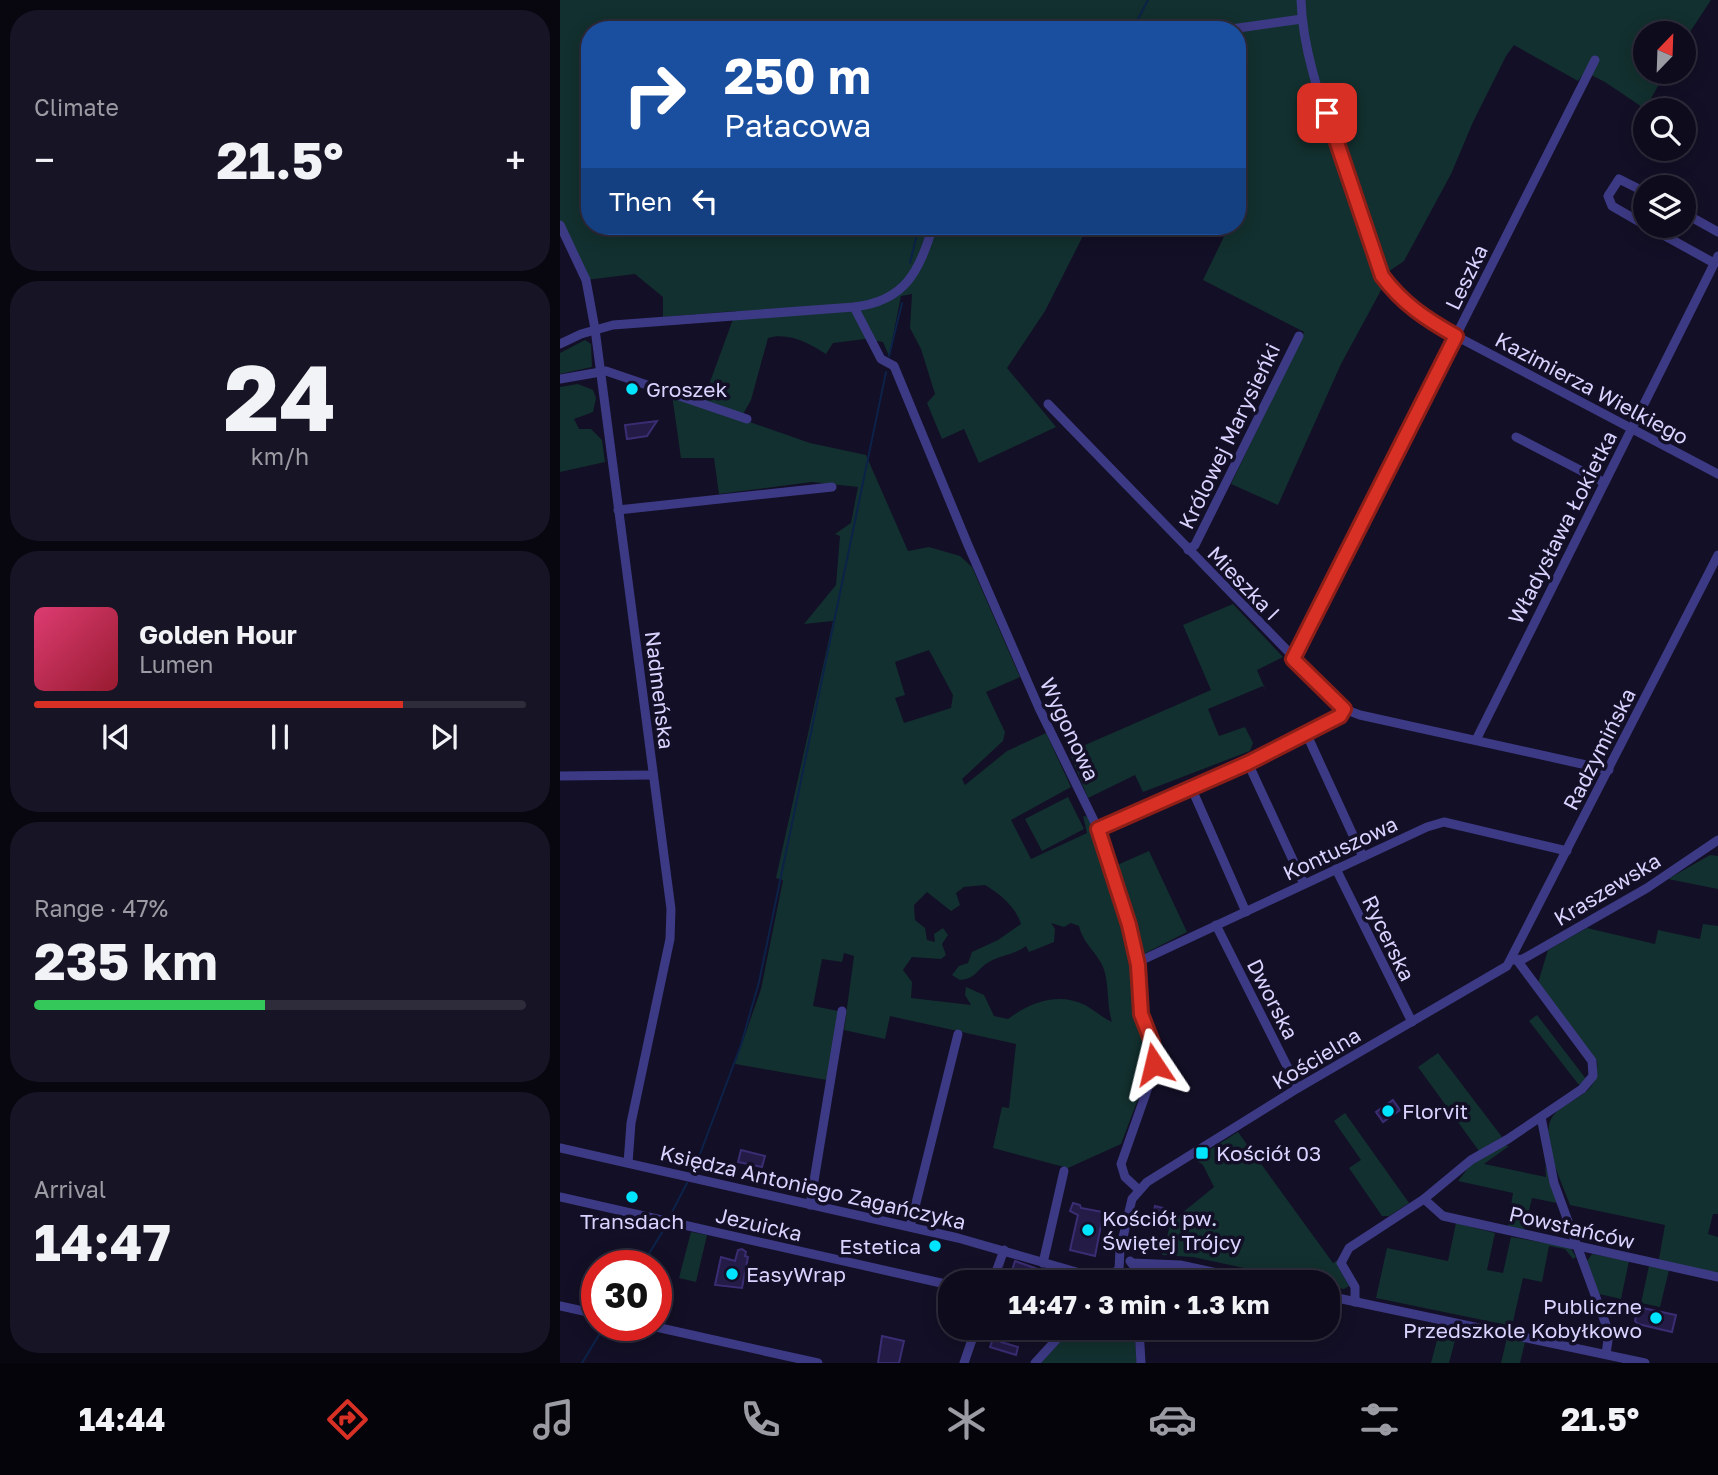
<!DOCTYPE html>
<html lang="en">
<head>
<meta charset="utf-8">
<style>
	:root { --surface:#0e0b1c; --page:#171425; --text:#f1f3f6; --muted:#9b9ba3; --line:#2e2b3b; --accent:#d93025 }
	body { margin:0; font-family:"Golos Text",sans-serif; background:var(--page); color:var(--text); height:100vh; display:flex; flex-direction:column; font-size:26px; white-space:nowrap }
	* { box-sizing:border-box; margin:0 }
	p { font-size:23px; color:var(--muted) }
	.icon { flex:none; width:38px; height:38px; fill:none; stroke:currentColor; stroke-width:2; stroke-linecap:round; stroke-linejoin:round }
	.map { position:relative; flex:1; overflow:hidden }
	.details { display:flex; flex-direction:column; gap:10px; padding:10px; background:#08060f; width:560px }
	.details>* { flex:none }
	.top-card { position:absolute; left:21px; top:21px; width:665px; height:214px; border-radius:28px; box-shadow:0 4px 18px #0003,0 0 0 2px var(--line); background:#1a4fa0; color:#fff; overflow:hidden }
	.needle { width:46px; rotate:23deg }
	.fabs { position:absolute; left:1073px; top:21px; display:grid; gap:14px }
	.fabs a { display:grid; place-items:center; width:63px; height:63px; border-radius:50%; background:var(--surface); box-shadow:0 4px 18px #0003,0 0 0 2px var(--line); font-size:35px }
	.speed { position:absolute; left:21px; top:1250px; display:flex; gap:14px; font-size:35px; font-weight:700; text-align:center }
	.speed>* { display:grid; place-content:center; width:91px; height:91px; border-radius:50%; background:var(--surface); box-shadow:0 4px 18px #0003,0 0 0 2px var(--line); line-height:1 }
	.speed .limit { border:10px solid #d22; background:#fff; color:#111 }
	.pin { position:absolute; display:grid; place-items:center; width:60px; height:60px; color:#fff; margin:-30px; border-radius:14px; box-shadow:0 4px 10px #0006 }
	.me { position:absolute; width:77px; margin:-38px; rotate:350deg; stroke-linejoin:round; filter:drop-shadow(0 0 5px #0008) }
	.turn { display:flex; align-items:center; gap:24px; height:147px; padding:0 28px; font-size:32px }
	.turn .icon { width:91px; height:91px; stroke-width:2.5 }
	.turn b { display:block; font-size:49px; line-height:60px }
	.then { display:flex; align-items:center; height:66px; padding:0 28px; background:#0003; gap:14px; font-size:26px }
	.big { font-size:52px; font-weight:700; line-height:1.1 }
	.details .card { flex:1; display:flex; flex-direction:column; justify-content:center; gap:10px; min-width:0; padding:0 24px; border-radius:28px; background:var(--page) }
	.details .dial { align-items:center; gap:0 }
	.dial b { font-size:91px; line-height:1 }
	.song { display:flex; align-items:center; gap:21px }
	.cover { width:84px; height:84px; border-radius:10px; background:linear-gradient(135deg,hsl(340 70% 55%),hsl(350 70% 35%)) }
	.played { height:7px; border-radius:4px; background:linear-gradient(90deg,var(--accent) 75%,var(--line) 75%) }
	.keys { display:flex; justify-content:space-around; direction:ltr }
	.heat { display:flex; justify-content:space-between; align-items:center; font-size:38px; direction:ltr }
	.charge { height:10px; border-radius:5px; background:linear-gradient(90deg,#34c759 47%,var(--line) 0) }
	.trip { position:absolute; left:378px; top:1270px; width:402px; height:70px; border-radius:28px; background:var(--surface); box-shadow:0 4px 18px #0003,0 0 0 2px var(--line); font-weight:700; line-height:70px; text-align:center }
	.tab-bar { display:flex; height:112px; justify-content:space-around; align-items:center; background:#06040b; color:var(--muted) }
	.tab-bar .icon { width:49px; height:49px }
	.tab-bar .current { color:var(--accent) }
	.tab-bar b { font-size:32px; color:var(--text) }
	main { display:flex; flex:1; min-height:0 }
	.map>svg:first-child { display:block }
</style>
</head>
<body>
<main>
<section class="details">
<div class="card"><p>Climate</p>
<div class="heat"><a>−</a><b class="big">21.5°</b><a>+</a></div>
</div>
<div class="card dial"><b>24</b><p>km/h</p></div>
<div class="card">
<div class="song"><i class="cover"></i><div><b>Golden Hour</b><p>Lumen</p></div></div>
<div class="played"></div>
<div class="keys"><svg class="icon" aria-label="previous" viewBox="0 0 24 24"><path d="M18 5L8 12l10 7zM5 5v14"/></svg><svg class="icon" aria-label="pause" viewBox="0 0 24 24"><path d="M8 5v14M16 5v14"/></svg><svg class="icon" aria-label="next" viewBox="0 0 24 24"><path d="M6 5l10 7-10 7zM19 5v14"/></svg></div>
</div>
<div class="card"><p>Range · 47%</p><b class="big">235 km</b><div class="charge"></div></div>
<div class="card"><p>Arrival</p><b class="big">14:47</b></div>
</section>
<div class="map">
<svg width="1158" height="1363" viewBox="0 0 1158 1363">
	<rect width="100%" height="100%" fill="#130f26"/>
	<g fill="#12302f" fill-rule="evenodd">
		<path d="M0,0h1151l-27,41v-8h-39v39h21l-21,37 -40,-27 -20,-10 -7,9 -64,-36 -8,11 -33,66 -22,52 -47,87 -22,15 4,5 -45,83 -63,141 -47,-21 73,-152 -101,-52 26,-54h8v-196h-647v196h498l-43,85 -38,57 49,59 -77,36 -15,-34 -22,10 -15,-36 8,-9 -14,-45 -11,-21 2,-34 -11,2 -12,60 -6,-14 -18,-3 -32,4 -7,11c-17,-11 -38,-22 -58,-16l-17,62 -8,14 -40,-13 33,-90 -73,6v-20l-28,-23 -49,6 -26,-55z"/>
		<path d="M25,340l6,4 1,23 -32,7v-21z"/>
		<path d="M18,384l15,6 3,8 -3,14 -19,7 5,10h12l11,11 3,22 -45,10v-85z"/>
		<path d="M112,395l138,48 56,12 42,96 21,-4 31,9 12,11 48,110 -34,15 19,40 -2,9 -41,38 3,6 42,-34 39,-18 25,54 -60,33 20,39 56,-26 -4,-17 6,1 10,30 16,19 34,-15 38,81 -47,24 -8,-1 1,46 13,37 1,20 -4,2 6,10 -28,74 -53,24 -75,-20 9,-41 7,1 7,-64 -126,-28 -5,23 -41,-9 10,-74 -10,-3 -2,9 -20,-3 -9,47 25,5 -11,69 -92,-16 26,-75 22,-109 -7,-2 57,-257 -29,3 32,-39 4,-49 -5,-2 16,-11 7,-36 -46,-5 -93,12 -5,-36h-33zM369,650l24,45 -2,13 -47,15 -9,-25 10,-3 -10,-33zM425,885c15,9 31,22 36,39l-23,16 -26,12 -4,11 -9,3 -7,9 8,5c18,-2 15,-10 29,-18 12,-7 25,-7 37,-16l3,6 25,-10 1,-13 -4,-6 13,4 7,-4 8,3c4,19 22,29 26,47 4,17 2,33 7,49 -9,-4 -18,-12 -27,-17 -27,-13 -54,-3 -77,14l-14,-3 -10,-21 -18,-8 -1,8 6,10 -60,-7 1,-16 -9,-12 9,-13 29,2 5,-4 -4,-11 6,-9 -5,-7 -9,6 1,8 -8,-2 -2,-12 -10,-8 -1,-15 13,-13 24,19 9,-6 -4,-12 8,-6z"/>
		<path d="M673,604l50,53 -26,13 9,21 -3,-5 -55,23 11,27 26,-9 8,16 -3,8 -107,41 -8,-17 -47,23 -19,-46 142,-62 -28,-65z"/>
		<path d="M508,797l16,32 -42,22 -17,-32z"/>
		<path d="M1150,855l8,1v33l-50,-10z"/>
		<path d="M1143,924l15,2v288h-5l-5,20 10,3v37l-57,-12 -2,-3 6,-34 -95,-20c-7,-20 -26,-58 -21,-79 6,-30 52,-22 48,-65l-59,-78 10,-33 39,-22 68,16 3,-14 42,9z"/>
		<path d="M977,1015l49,64 -7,6 -50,-64z"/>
		<path d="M878,1053l64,84 -23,14 -61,-84z"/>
		<path d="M785,1113l64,90 -20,13h-7l-33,-48 12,-8 -27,-39z"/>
		<path d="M678,1132l95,131 5,-3 -1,5 12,21 -5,3 -16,-3v-3h-15l-120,-26 -31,-2 9,-33 43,-35 -11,-22 -8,-6z"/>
		<path d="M944,1145l5,1 -25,18 62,13 -1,-12 12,38 -25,-5 -8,33 -16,-5 5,-33 -55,-12 15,-19z"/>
		<path d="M896,1223l39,10 -8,37 16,3 8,-36 59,10 6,10 -3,2 -8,-10 -16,-3 -7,36 -19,-4 -11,48 -136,-28 11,-50 61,13z"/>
		<path d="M131,1232l16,3 -11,47 -17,-4z"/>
		<path d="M1032,1254l37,7 -8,38 -22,-5 -12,-33z"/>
		<path d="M1089,1266l20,4 -9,37 -19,-4z"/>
		<path d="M881,1325l17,4 -9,34h-18z"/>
		<path d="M512,1328h62l3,35h-96z"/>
		<path d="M947,1338l18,4 -5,21h-19z"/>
	</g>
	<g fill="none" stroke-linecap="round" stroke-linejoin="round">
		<g stroke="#0c2248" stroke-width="2">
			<path d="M572,30l16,-30"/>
			<path d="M350,263l9,-37"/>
			<path d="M329,356l13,-53"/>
			<path d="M134,1170l47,-125 18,-63 127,-610"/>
			<path d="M110,1216l17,-33"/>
			<path d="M82,1265l24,-39"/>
			<path d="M22,1363l23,-38"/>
		</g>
	</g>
	<g fill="#241b47" stroke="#3b2d73" stroke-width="2">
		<path d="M97,421l-10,15 -20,3 -2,-14z"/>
		<path d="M833,1100l7,10 -17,12 -7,-10z"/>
		<path d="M181,1150l24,6 -3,11 -24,-5z"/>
		<path d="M513,1203l7,2 1,3 32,6 -3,8 -8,-2 -7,36 -25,-6 8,-35 -8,-4z"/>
		<path d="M595,1206l12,3 -4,19 -13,-2z"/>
		<path d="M182,1249l4,3 -1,4 3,1 -6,31 -27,-3 6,-28 14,4 3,-11z"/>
		<path d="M455,1261l31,11 -3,11h-35z"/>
		<path d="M1078,1307l38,8 -4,17 -34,-8 -3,-3z"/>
		<path d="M437,1328h8l-4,14 17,5 -2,8 -26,-8z"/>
		<path d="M322,1336l22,5 -5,22h-21z"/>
	</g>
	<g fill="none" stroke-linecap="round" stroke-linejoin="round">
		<g stroke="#3d3a85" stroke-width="9">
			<path d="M741,0c2,63 30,126 49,186 9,28 18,65 32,91 16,28 47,43 74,59l262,138"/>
			<path d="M664,30l78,-11"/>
			<path d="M1085,192l-26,-13 -11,17 4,10 33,19"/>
			<path d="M1124,213l34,19"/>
			<path d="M0,225l26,55 9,49 76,580 -1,30 -39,184 -3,40"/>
			<path d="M1087,226l67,37"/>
			<path d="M294,307l27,52 13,7 74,179 71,163 59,121 31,96 9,40 3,49 14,40 -3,22 -31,88 4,13 14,13"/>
			<path d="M0,344l21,-10 32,-9 241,-18c52,-6 65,-36 79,-81"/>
			<path d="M0,379l46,-8 141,48"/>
			<path d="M488,404l296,305 16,6 249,55"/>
			<path d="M956,437l87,45"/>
			<path d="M58,510l214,-23"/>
			<path d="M628,550l7,-5 104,-209"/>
			<path d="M733,659l302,-599"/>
			<path d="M747,735l56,122"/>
			<path d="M916,740l242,-484"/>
			<path d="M688,763l56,121"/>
			<path d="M0,776l93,-1"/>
			<path d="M631,787l55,125"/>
			<path d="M538,829l239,-109 7,-11"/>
			<path d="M776,869l76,153"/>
			<path d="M656,925l82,163"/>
			<path d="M953,960l10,-1 124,-71 71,-48"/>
			<path d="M578,962l289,-135 17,-5 123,29"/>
			<path d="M981,1117l13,66 55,150 -3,21"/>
			<path d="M0,1148l398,90 122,35 19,10"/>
			<path d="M0,1197l390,88"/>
			<path d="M864,1199l19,17 275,61"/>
			<path d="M250,1205l32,-194"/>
			<path d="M350,1227l48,-193"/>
			<path d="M483,1263l21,-92"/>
			<path d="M572,1263l48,2 84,18"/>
			<path d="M507,1273l13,10"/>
			<path d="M575,1273l33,-5"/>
			<path d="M537,1280l12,-3 10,-8 1,-19 12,-51 15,-17 151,-94 209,-122 211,-411"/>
			<path d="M432,1283l12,-33"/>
			<path d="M550,1283l23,-7 3,-7 -6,-8"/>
			<path d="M768,1296l317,67"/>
			<path d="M795,1302v-15l-14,-24 8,-15 75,-49 47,-39 37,-21 74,-50 11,-13 -1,-15 -75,-101"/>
			<path d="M0,1306l37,8"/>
			<path d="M87,1325l171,38"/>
			<path d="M579,1328l2,35"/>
			<path d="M404,1363l12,-35"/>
			<path d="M475,1363l32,-35"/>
		</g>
	</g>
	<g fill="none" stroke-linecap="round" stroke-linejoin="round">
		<g stroke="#8d1f18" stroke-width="18">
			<path id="route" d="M594,1064l-2,-22 -11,-28 -3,-49 -9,-40 -31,-96 150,-66 92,-47 4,-7 -51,-50 163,-323c-30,-17 -53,-32 -74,-60l-55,-163"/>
		</g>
		<use href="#route" stroke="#d93025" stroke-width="12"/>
	</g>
	<g fill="#00e5ff" stroke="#130f26" stroke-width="2.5">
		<circle cx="72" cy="389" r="7"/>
		<circle cx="828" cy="1111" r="7"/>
		<rect x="635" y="1146" width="14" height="14" rx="3.5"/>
		<circle cx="72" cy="1197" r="7"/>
		<circle cx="528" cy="1230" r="7"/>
		<circle cx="375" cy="1246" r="7"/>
		<circle cx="172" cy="1274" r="7"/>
		<circle cx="1096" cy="1318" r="7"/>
	</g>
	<g text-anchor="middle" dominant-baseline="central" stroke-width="7" stroke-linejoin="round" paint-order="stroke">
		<g font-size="21" fill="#d9d4ff" stroke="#130f26">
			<text transform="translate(906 277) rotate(-64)">Leszka</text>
			<text transform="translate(1032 388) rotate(28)">Kazimierza Wielkiego</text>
			<text transform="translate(669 436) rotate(-64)">Królowej Marysieńki</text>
			<text transform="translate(1002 527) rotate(-63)">Władysława Łokietka</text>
			<text transform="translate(684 583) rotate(46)">Mieszka I</text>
			<text transform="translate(100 690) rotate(83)">Nadmeńska</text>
			<text transform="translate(510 729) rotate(65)">Wygonowa</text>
			<text transform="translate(1039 749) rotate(-63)">Radzymińska</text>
			<text transform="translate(780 848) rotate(-25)">Kontuszowa</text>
			<text transform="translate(1047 889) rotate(-31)">Kraszewska</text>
			<text transform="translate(829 938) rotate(64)">Rycerska</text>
			<text transform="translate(713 999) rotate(63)">Dworska</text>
			<text transform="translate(756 1058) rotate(-31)">Kościelna</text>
			<text transform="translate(253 1187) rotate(13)">Księdza Antoniego Zagańczyka</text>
			<text transform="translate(199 1224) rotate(13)">Jezuicka</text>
			<text transform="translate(1012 1227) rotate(13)">Powstańców</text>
		</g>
		<g font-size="21" fill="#d9d4ff" stroke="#130f26" text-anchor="start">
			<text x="86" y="389">Groszek</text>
			<text x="842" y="1111">Florvit</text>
			<text x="656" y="1153">Kościół 03</text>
			<text x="542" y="1218">Kościół pw.<tspan x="542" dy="24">Świętej Trójcy</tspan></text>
			<text x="72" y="1221" text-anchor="middle">Transdach</text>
			<text x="361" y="1246" text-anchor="end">Estetica</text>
			<text x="186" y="1274">EasyWrap</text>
			<text x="1082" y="1306" text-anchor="end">Publiczne<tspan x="1082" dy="24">Przedszkole Kobyłkowo</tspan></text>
		</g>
	</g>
</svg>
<div class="fabs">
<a><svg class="needle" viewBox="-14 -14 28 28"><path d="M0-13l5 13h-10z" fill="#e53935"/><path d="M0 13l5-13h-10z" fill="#9b9ba3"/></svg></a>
<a><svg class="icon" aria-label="search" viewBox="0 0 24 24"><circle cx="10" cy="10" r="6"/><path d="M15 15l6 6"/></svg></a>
<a><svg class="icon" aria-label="layers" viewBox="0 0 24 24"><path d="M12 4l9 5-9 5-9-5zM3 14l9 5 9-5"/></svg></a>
</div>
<div class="speed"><div class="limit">30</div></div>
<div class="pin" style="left:767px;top:113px;background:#d93025"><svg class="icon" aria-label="arrive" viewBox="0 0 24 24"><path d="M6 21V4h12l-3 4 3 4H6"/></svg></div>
<svg class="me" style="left:594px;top:1064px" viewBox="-20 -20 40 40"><path d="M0-17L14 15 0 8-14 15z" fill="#d93025" stroke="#fff" stroke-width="4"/></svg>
<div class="trip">14:47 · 3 min · 1.3 km</div>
<div class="top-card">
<div class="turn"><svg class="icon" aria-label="right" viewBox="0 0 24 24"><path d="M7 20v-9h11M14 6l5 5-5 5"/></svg><div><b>250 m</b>Pałacowa</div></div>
<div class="then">Then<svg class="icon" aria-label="left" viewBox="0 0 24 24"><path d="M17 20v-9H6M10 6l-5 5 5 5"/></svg></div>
</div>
</div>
</main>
<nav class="tab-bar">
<b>14:44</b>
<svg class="icon current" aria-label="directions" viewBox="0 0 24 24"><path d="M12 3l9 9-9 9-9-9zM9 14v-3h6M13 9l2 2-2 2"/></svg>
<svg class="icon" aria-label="music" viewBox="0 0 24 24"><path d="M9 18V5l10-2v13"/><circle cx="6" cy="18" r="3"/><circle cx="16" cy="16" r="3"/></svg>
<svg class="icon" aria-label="phone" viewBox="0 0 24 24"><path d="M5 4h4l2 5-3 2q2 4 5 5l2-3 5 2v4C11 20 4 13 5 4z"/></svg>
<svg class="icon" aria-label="climate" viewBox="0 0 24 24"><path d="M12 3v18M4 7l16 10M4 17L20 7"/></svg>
<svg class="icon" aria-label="car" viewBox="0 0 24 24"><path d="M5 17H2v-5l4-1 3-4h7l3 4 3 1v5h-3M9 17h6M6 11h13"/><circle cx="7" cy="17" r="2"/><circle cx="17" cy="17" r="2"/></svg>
<svg class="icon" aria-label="filters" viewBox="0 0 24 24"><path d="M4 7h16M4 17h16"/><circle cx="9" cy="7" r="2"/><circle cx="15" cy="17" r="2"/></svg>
<b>21.5°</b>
</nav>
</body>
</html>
